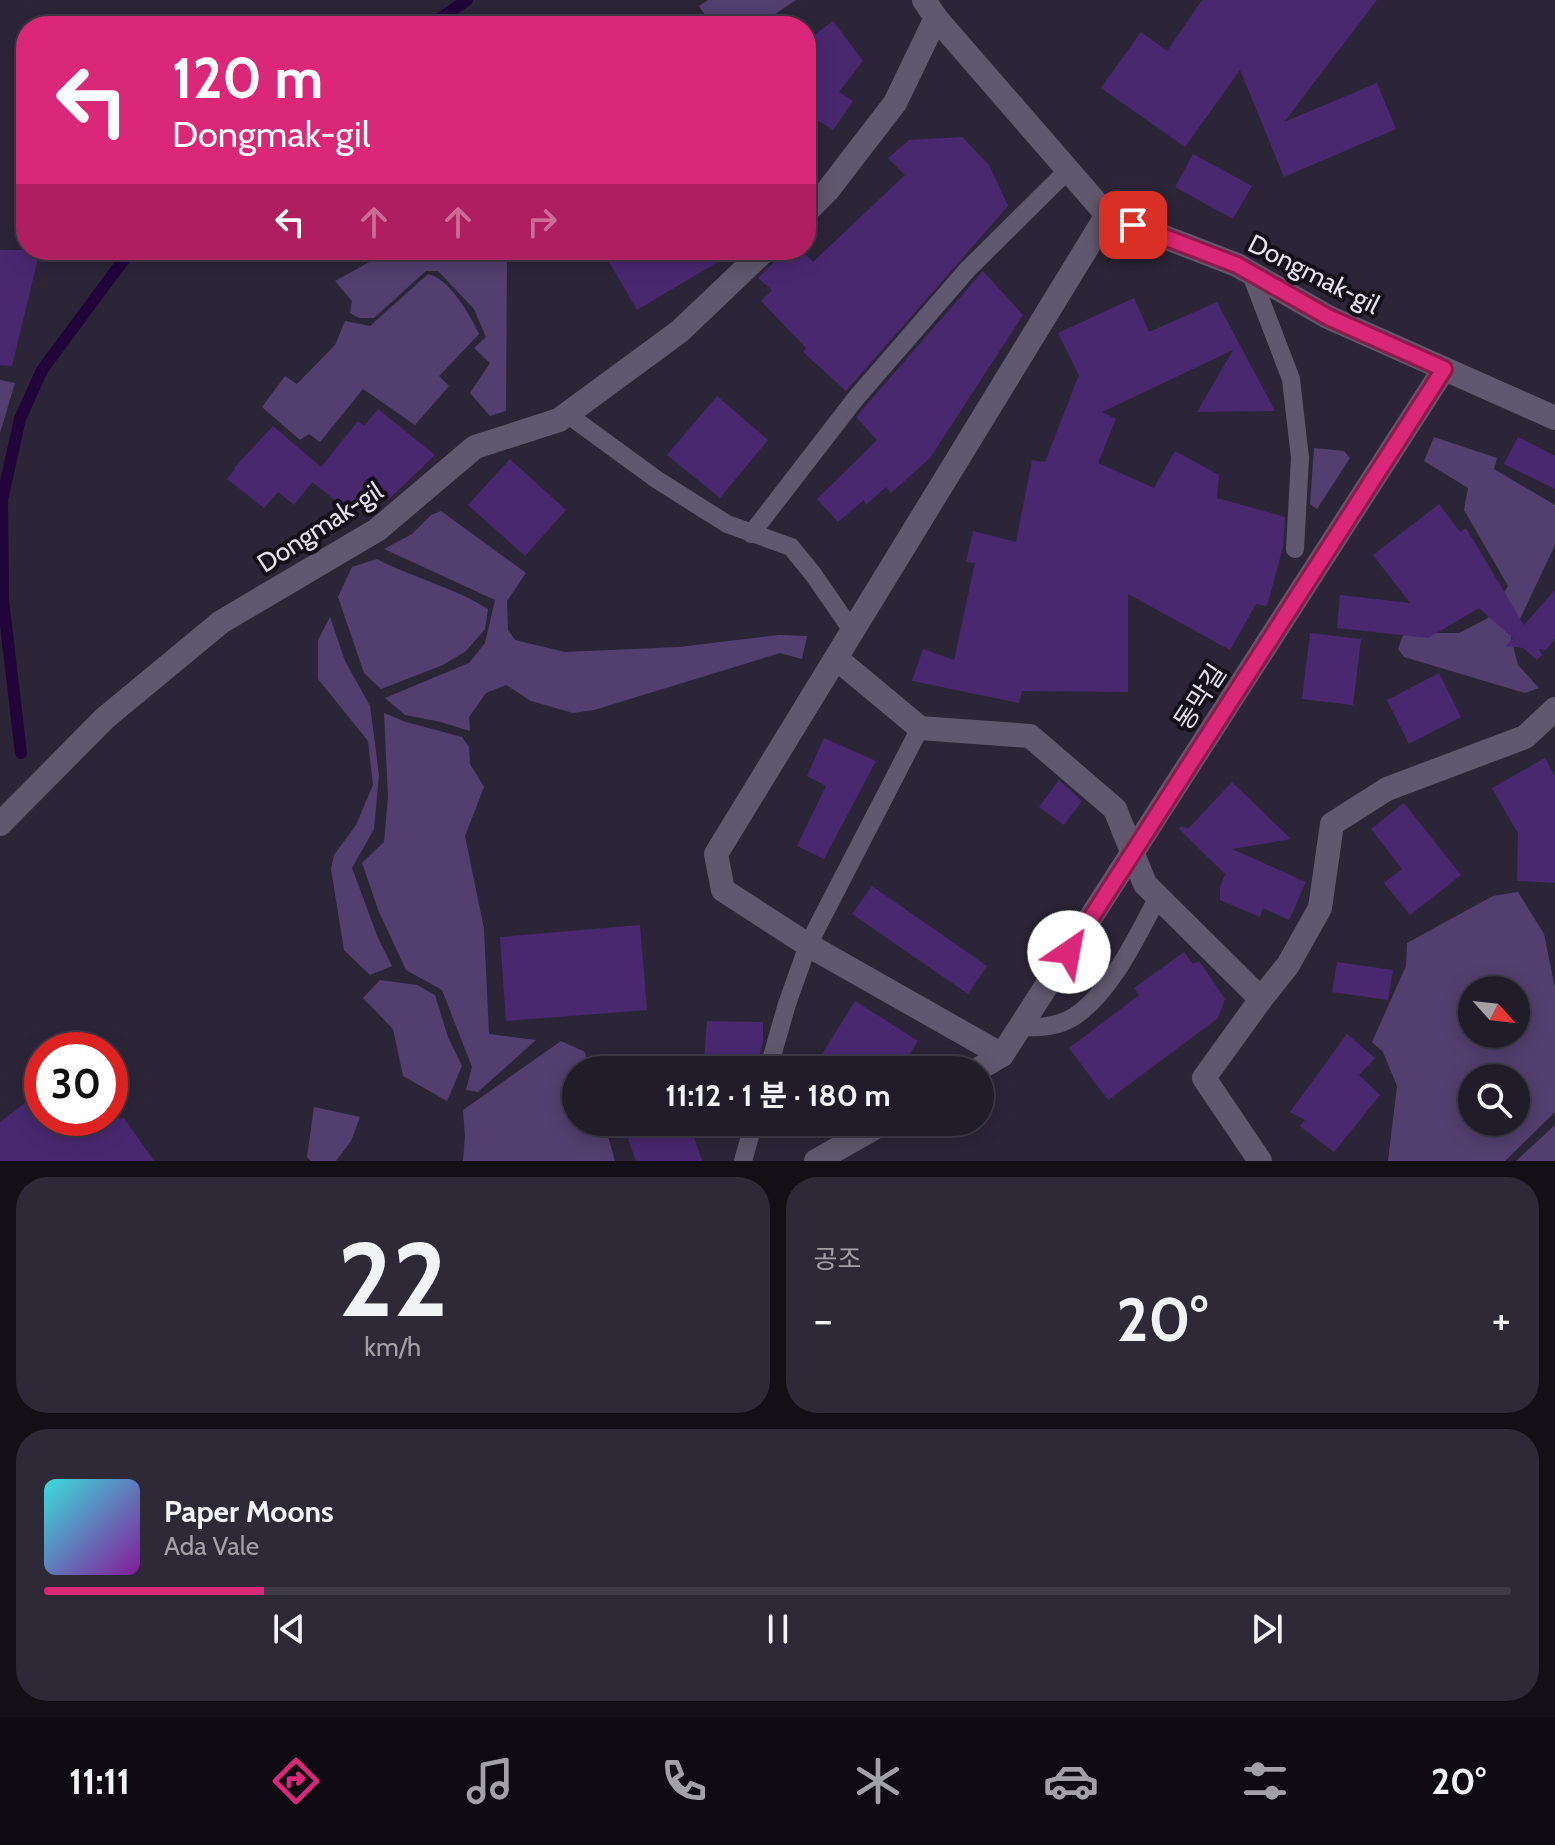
<!DOCTYPE html>
<html lang="ko">
<head>
<meta charset="utf-8">
<style>
	:root { --surface:#211c2a; --page:#2d2936; --text:#f1f3f6; --muted:#a2a1a8; --line:#3e3a47; --accent:#db2777 }
	body { margin:0; font-family:Cabin,"Noto Sans KR",sans-serif; background:var(--page); color:var(--text); height:100vh; display:flex; flex-direction:column; font-size:30px; white-space:nowrap }
	* { box-sizing:border-box; margin:0 }
	p { font-size:26px; color:var(--muted) }
	.icon { flex:none; width:44px; height:44px; fill:none; stroke:currentColor; stroke-width:2; stroke-linecap:round; stroke-linejoin:round }
	.map { position:relative; height:1161px; overflow:hidden }
	.side { display:flex; flex-direction:column; gap:16px; padding:16px; background:#120f17; flex:1 }
	.side>* { flex:none }
	.hud { position:absolute; left:16px; top:16px; width:800px; height:244px; border-radius:32px; box-shadow:0 4px 20px #0003,0 0 0 2px var(--line); background:#db2777; color:#fff; overflow:hidden }
	.needle { width:52px; rotate:117deg }
	.fabs { position:absolute; left:1458px; top:976px; display:grid; gap:16px }
	.fabs a { display:grid; place-items:center; width:72px; height:72px; border-radius:50%; background:var(--surface); box-shadow:0 4px 20px #0003,0 0 0 2px var(--line); font-size:40px }
	.speed { position:absolute; left:24px; top:1032px; display:flex; gap:16px; font-size:40px; font-weight:700; text-align:center }
	.speed>* { display:grid; place-content:center; width:104px; height:104px; border-radius:50%; background:var(--surface); box-shadow:0 4px 20px #0003,0 0 0 2px var(--line); line-height:1 }
	.speed .limit { border:12px solid #d22; background:#fff; color:#111 }
	.pin { position:absolute; display:grid; place-items:center; width:68px; height:68px; color:#fff; margin:-34px; border-radius:16px; box-shadow:0 4px 12px #0006 }
	.me { position:absolute; width:88px; margin:-44px; rotate:33deg; stroke-linejoin:round; filter:drop-shadow(0 0 6px #0008) }
	.turn { display:flex; align-items:center; gap:28px; height:168px; padding:0 24px; font-size:36px }
	.turn .icon { width:104px; height:104px; stroke-width:2.5 }
	.turn b { display:block; font-size:56px; line-height:68px }
	.lanes { display:flex; align-items:center; height:76px; padding:0 24px; background:#0003; justify-content:center; gap:40px; direction:ltr }
	.lanes .off { opacity:.35 }
	.big { font-size:60px; font-weight:700; line-height:1.1 }
	.side .tile { flex:1; display:flex; flex-direction:column; justify-content:center; gap:12px; min-width:0; padding:0 28px; border-radius:32px; background:var(--page) }
	.side .dial { align-items:center; gap:0 }
	.dial b { font-size:104px; line-height:1 }
	.song { display:flex; align-items:center; gap:24px }
	.cover { width:96px; height:96px; border-radius:12px; background:linear-gradient(135deg,hsl(180 70% 55%),hsl(290 70% 35%)) }
	.played { height:8px; border-radius:4px; background:linear-gradient(90deg,var(--accent) 15%,var(--line) 15%) }
	.keys { display:flex; justify-content:space-around; direction:ltr }
	.heat { display:flex; justify-content:space-between; align-items:center; font-size:44px; direction:ltr }
	.side .tiles { flex:1; display:grid; gap:16px; grid-template-columns:1fr 1fr }
	.tile:last-child { grid-column:span 2 }
	.trip { position:absolute; left:562px; top:1056px; width:432px; height:80px; border-radius:40px; background:var(--surface); box-shadow:0 4px 20px #0003,0 0 0 2px var(--line); font-weight:700; line-height:80px; text-align:center }
	.dock { display:flex; height:128px; justify-content:space-around; align-items:center; background:#0d0b11; color:var(--muted) }
	.dock .icon { width:56px; height:56px }
	.dock .current { color:var(--accent) }
	.dock b { font-size:36px; color:var(--text) }
	.map>svg:first-child { display:block }
</style>
</head>
<body>
<div class="map">
<svg width="1555" height="1161" viewBox="0 0 1555 1161">
	<rect width="100%" height="100%" fill="#2c2538"/>
	<g fill="#533f6f" fill-rule="evenodd">
		<path d="M708,0h88l-39,26h-45l-13,-20z"/>
		<path d="M391,250h116l-1,161 -16,5 -20,-23 20,-30 -16,-15 12,-11 -12,-28 -36,-38h-12l-52,47h-15l-9,-5 2,-12 -17,-20z"/>
		<path d="M428,274c22,5 42,41 51,60l-40,42 10,10 -34,39 -52,-36 -43,53 -11,-8 -9,6 -38,-33 23,-31 12,8 38,-39 10,-24 25,5z"/>
		<path d="M0,380l15,3 -15,50z"/>
		<path d="M1434,437l63,21 -3,11 61,36v40l-44,93 7,27 21,23 -14,5 -121,-36 -6,-8 8,-22 30,6h23l29,-15 20,-32 -44,-76 4,-22 -44,-27z"/>
		<path d="M1314,448l30,3 6,7 -33,51 -7,-5z"/>
		<path d="M441,511l85,62 -19,28 1,29 7,10 50,12 114,-5 100,-12 28,1 -5,23 -22,-6 -186,57 -21,3 -42,-12 -25,-16 -20,8 -17,24 1,14 -29,-9 -36,-7 -20,-17 84,-35 16,-20 10,-43 -111,-51 28,-15 19,-19z"/>
		<path d="M377,559c36,19 76,28 111,50l-3,20 -19,22 -23,14 -62,24 -17,-16 -26,-76 14,-30z"/>
		<path d="M330,617l15,44 25,45 9,69 -5,54 -22,39 26,70 14,28 -22,9 -26,-25 -13,-81 3,-14 22,-30 17,-40 -5,-44 -50,-62v-39z"/>
		<path d="M384,713l22,9 56,15 7,10 1,17 14,23 -19,49 19,93 5,105 47,6 -58,52 -12,-2 6,-23 -30,-77 -36,-20 -27,-58 -17,-49 22,-21 4,-45z"/>
		<path d="M1518,892l26,42 11,54v124l-50,49h-117l9,-75 -14,-34 -11,-10 34,-76 1,-23 86,-47zM1472,990h44v44h-44zM1472,1078h44v44h-44z"/>
		<path d="M380,980l37,5 18,10 13,42 14,29 -15,35 -44,-25 -10,-47 -30,-31z"/>
		<path d="M561,1041l24,11 5,18h-14v52h28l11,39h-152l2,-25 -2,-26z"/>
		<path d="M314,1107l46,10 -9,24 -15,20h-25l-4,-4z"/>
		<path d="M1555,1125v36h-39z"/>
	</g>
	<g fill="none" stroke-linecap="round" stroke-linejoin="round">
		<g stroke="#20043a" stroke-width="12">
			<path d="M429,26l38,-26"/>
			<path d="M21,753l-18,-153 -1,-100 18,-81 22,-49 89,-120"/>
		</g>
	</g>
	<g fill="#492870">
		<path d="M1202,0h175l-93,122 93,-39 19,46 -112,48 -44,-107 -55,77 -84,-59 40,-56 26,19z"/>
		<path d="M833,21l30,40 -24,31 14,9 -20,29 -16,-10 -11,14v-93z"/>
		<path d="M962,137l27,28 19,41 -162,185 -43,-39 3,-4 -45,-47 11,-11 -14,-12 18,-18 4,-10h21l12,12 92,-87 -17,-17 21,-18z"/>
		<path d="M1193,154l59,32 -19,33 -58,-32z"/>
		<path d="M0,250h40l-28,116 -12,-1z"/>
		<path d="M602,250h136l-101,60z"/>
		<path d="M983,271l40,44 -93,143 -39,35 -5,-6 -20,18 -2,-5 -26,22 -21,-23 60,-59 -21,-23z"/>
		<path d="M1134,298l15,34 68,-30 58,109 -78,1 36,-62 -131,62 14,7 -18,44 56,25 21,-37 44,24 -2,23 68,19 -2,30 -16,59 -11,-2 -26,46 -102,-56v98l-106,-1 -3,12 -107,-22 11,-32 31,11 21,-97 -9,-1 7,-31 43,11 16,-82 13,2 34,-87 -21,-42z"/>
		<path d="M717,396l51,44 -48,58 -53,-43z"/>
		<path d="M378,409l57,46 -47,45 -14,-10 -20,25 -42,-33 -18,23 -16,-13 -14,16 -37,-29 8,-10 -1,-1 39,-42 48,41 37,-46 6,5z"/>
		<path d="M1518,437l37,19v33l-51,-25z"/>
		<path d="M510,459l56,51 -41,46 -57,-51z"/>
		<path d="M1439,504l21,28 6,-4 58,97 31,-35v49l-9,11 -7,-1 3,6 -5,5 -14,-12 -17,-2 7,-8 -34,-30 -51,30 -91,-10 3,-33 70,8 -37,-48z"/>
		<path d="M1310,633l51,6 -8,66 -51,-6z"/>
		<path d="M1439,673l22,44 -52,27 -22,-44z"/>
		<path d="M824,738l52,23 -52,98 -27,-13 29,-60 -19,-10z"/>
		<path d="M1545,758l10,18v107l-38,-2 1,-50 -1,1 -25,-44z"/>
		<path d="M1059,780l23,21 -18,24 -25,-18z"/>
		<path d="M1232,782l59,57 -59,10 74,33 -17,38 -26,-12 -3,9 -40,-17v-13l5,-13 -46,-45 2,-3 7,3z"/>
		<path d="M1404,803l57,72 -51,40 -26,-32 18,-14 -31,-40z"/>
		<path d="M872,886l115,80 -19,28 -116,-80z"/>
		<path d="M640,925l7,85 -141,11 -6,-84z"/>
		<path d="M1184,952l9,12 6,-3 26,38 -7,19 -110,82 -39,-52 70,-53 -5,-7z"/>
		<path d="M1337,962l56,8 -5,30 -56,-8z"/>
		<path d="M855,1001l63,40 -19,29 -82,-1 8,-13h-4z"/>
		<path d="M707,1021l56,1v21l-4,14h-20l-1,5 -34,-2z"/>
		<path d="M1347,1034l28,24 -16,17 21,20 -46,57 -34,-26 5,-6 -15,-8z"/>
		<path d="M42,1090v28h82l30,43h-154v-39z"/>
		<path d="M622,1122h67l13,39h-66z"/>
	</g>
	<g fill="none" stroke-linecap="round" stroke-linejoin="round">
		<g stroke="#60586e" stroke-width="18">
			<path d="M1250,272l41,107 9,79 -5,91"/>
			<path d="M567,414l89,65 71,45 64,23 22,27 40,58"/>
			<path d="M751,534l105,-136 112,-129 100,-99"/>
			<path d="M1020,1027c19,1 39,0 55,-11 37,-25 62,-80 83,-119"/>
			<path d="M768,1070l19,-66 21,-59 112,-217"/>
			<path d="M743,1161l11,-39"/>
		</g>
		<g stroke="#60586e" stroke-width="24">
			<path d="M924,0l12,18 171,197 130,50 91,52 227,101"/>
			<path d="M806,212l22,-22 67,-87 41,-85"/>
			<path d="M837,659l83,69 110,8 85,73 30,75 116,115"/>
			<path d="M0,824l105,-106 116,-96 156,-92 98,-83 84,-27 121,-89 85,-81"/>
			<path d="M1002,1055l-194,-110 -85,-55 -7,-36 391,-639"/>
			<path d="M977,1070l25,-15 442,-686"/>
			<path d="M816,1161l69,-39"/>
			<path d="M1260,1161l-56,-83 57,-79 27,-34 32,-57 12,-84 55,-35 138,-52 30,-28"/>
		</g>
	</g>
	<g fill="none" stroke-linecap="round" stroke-linejoin="round">
		<g stroke="#8e194d" stroke-width="20">
			<path id="route" d="M1069,952l375,-583 -116,-52 -91,-52 -104,-40"/>
		</g>
		<use href="#route" stroke="#db2777" stroke-width="14"/>
	</g>
	<g text-anchor="middle" dominant-baseline="central" stroke-width="8" stroke-linejoin="round" paint-order="stroke">
		<g font-size="26" fill="#e6e1ee" stroke="#131019">
			<text transform="translate(1314 274) rotate(27)">Dongmak-gil</text>
			<text transform="translate(320 527) rotate(-33)">Dongmak-gil</text>
			<text transform="translate(1200 697) rotate(-57)">동막길</text>
		</g>
	</g>
</svg>
<div class="fabs">
<a><svg class="needle" viewBox="-14 -14 28 28"><path d="M0-13l5 13h-10z" fill="#e53935"/><path d="M0 13l5-13h-10z" fill="#a2a1a8"/></svg></a>
<a><svg class="icon" aria-label="search" viewBox="0 0 24 24"><circle cx="10" cy="10" r="6"/><path d="M15 15l6 6"/></svg></a>
</div>
<div class="speed"><div class="limit">30</div></div>
<div class="pin" style="left:1133px;top:225px;background:#d93025"><svg class="icon" aria-label="arrive" viewBox="0 0 24 24"><path d="M6 21V4h12l-3 4 3 4H6"/></svg></div>
<svg class="me" style="left:1069px;top:952px" viewBox="-20 -20 40 40"><circle r="19" fill="#fff"/><path d="M0-13L10 11 0 6-10 11z" fill="#db2777"/></svg>
<div class="trip">11:12 · 1 분 · 180 m</div>
<div class="hud">
<div class="turn"><svg class="icon" aria-label="left" viewBox="0 0 24 24"><path d="M17 20v-9H6M10 6l-5 5 5 5"/></svg><div><b>120 m</b>Dongmak-gil</div></div>
<div class="lanes"><svg class="icon" aria-label="left" viewBox="0 0 24 24"><path d="M17 20v-9H6M10 6l-5 5 5 5"/></svg><svg class="icon off" aria-label="ahead" viewBox="0 0 24 24"><path d="M12 20V5M6 11l6-6 6 6"/></svg><svg class="icon off" aria-label="ahead" viewBox="0 0 24 24"><path d="M12 20V5M6 11l6-6 6 6"/></svg><svg class="icon off" aria-label="right" viewBox="0 0 24 24"><path d="M7 20v-9h11M14 6l5 5-5 5"/></svg></div>
</div>
</div>
<section class="side">
<div class="tiles">
<div class="tile dial"><b>22</b><p>km/h</p></div>
<div class="tile"><p>공조</p>
<div class="heat"><a>−</a><b class="big">20°</b><a>+</a></div>
</div>
<div class="tile">
<div class="song"><i class="cover"></i><div><b>Paper Moons</b><p>Ada Vale</p></div></div>
<div class="played"></div>
<div class="keys"><svg class="icon" aria-label="previous" viewBox="0 0 24 24"><path d="M18 5L8 12l10 7zM5 5v14"/></svg><svg class="icon" aria-label="pause" viewBox="0 0 24 24"><path d="M8 5v14M16 5v14"/></svg><svg class="icon" aria-label="next" viewBox="0 0 24 24"><path d="M6 5l10 7-10 7zM19 5v14"/></svg></div>
</div>
</div>
</section>
<nav class="dock">
<b>11:11</b>
<svg class="icon current" aria-label="directions" viewBox="0 0 24 24"><path d="M12 3l9 9-9 9-9-9zM9 14v-3h6M13 9l2 2-2 2"/></svg>
<svg class="icon" aria-label="music" viewBox="0 0 24 24"><path d="M9 18V5l10-2v13"/><circle cx="6" cy="18" r="3"/><circle cx="16" cy="16" r="3"/></svg>
<svg class="icon" aria-label="phone" viewBox="0 0 24 24"><path d="M5 4h4l2 5-3 2q2 4 5 5l2-3 5 2v4C11 20 4 13 5 4z"/></svg>
<svg class="icon" aria-label="climate" viewBox="0 0 24 24"><path d="M12 3v18M4 7l16 10M4 17L20 7"/></svg>
<svg class="icon" aria-label="car" viewBox="0 0 24 24"><path d="M5 17H2v-5l4-1 3-4h7l3 4 3 1v5h-3M9 17h6M6 11h13"/><circle cx="7" cy="17" r="2"/><circle cx="17" cy="17" r="2"/></svg>
<svg class="icon" aria-label="filters" viewBox="0 0 24 24"><path d="M4 7h16M4 17h16"/><circle cx="9" cy="7" r="2"/><circle cx="15" cy="17" r="2"/></svg>
<b>20°</b>
</nav>
</body>
</html>
